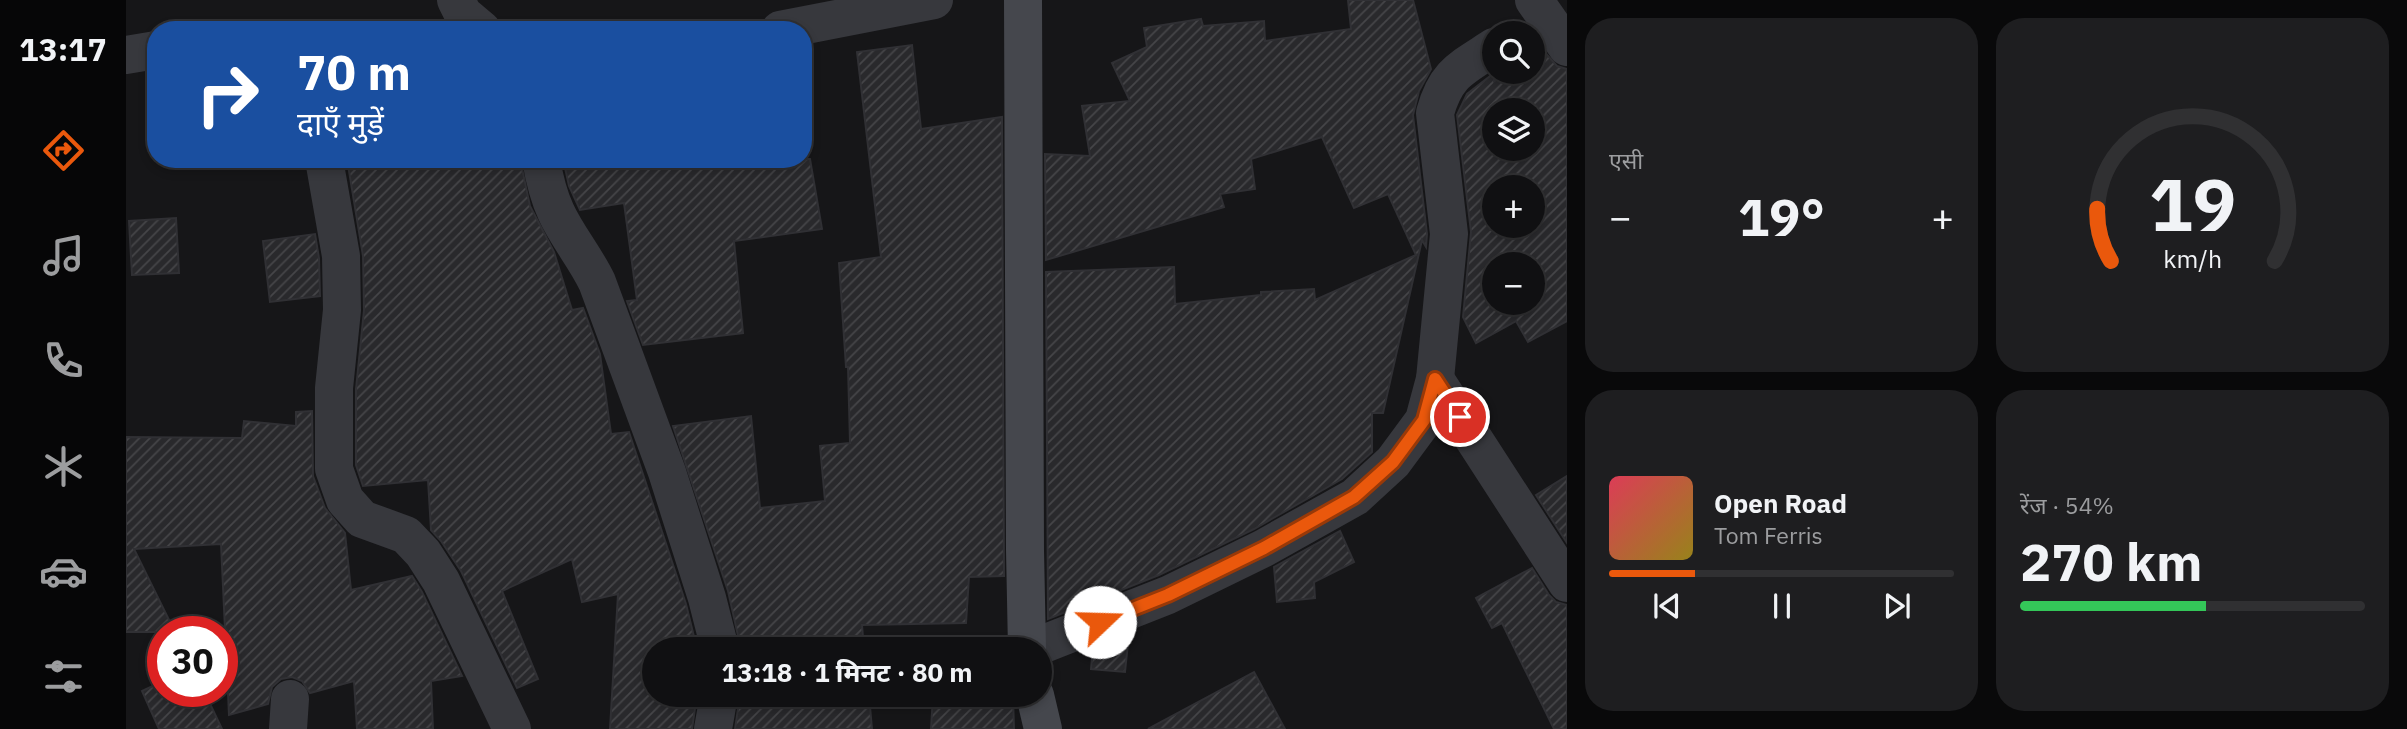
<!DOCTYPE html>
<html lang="hi">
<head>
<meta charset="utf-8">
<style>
	:root { --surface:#101012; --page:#1e1e20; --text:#f1f3f6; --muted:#9c9d9f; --line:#303032; --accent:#ea580c }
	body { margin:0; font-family:"IBM Plex Sans","Noto Sans Devanagari",sans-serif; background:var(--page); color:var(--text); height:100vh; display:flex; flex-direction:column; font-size:26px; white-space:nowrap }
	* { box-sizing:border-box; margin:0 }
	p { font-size:23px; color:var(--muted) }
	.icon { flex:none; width:38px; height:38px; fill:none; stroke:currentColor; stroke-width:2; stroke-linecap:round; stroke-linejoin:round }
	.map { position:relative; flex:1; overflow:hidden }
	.details { display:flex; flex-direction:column; gap:18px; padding:18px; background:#09090a; width:840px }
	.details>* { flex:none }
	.hud { position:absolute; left:21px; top:21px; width:665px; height:147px; border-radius:28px; box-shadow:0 4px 10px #0003,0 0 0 2px var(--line); background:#1a4fa0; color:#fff; overflow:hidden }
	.buttons { position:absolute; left:1356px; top:21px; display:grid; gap:14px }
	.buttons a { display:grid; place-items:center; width:63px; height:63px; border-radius:50%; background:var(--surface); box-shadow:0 4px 10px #0003,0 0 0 2px var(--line); font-size:35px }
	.speed { position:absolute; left:21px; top:616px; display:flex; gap:14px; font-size:35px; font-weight:700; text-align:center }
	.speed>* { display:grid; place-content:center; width:91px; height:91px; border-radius:50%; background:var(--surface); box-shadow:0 4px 10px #0003,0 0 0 2px var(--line); line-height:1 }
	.speed .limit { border:10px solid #d22; background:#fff; color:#111 }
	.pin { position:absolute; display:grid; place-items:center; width:60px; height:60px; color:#fff; margin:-30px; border:4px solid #fff; border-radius:50%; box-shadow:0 2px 7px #0007 }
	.me { position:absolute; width:77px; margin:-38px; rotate:69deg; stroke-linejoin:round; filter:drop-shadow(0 0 5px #0008) }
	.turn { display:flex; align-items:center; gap:24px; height:147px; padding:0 35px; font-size:32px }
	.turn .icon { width:91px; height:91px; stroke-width:2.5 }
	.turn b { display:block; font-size:49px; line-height:60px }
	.big { font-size:52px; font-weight:700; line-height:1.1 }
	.details .tile { flex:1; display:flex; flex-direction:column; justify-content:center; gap:10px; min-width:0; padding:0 24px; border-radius:28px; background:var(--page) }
	.details .dial { align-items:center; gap:0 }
	.dial svg { height:182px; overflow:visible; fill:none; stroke:var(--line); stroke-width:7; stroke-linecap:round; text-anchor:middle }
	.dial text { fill:var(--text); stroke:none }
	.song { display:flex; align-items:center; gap:21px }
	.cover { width:84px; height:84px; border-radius:10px; background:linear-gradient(135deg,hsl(350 70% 55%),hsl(50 70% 35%)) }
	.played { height:7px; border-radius:4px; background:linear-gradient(90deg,var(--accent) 25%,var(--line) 25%) }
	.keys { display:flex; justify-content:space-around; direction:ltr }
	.heat { display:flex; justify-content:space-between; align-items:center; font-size:38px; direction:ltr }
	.charge { height:10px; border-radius:5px; background:linear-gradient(90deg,#34c759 54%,var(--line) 0) }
	.details .tiles { flex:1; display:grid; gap:18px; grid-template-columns:repeat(2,1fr) }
	.trip { position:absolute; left:516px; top:637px; width:410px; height:70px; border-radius:35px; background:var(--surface); box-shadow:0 4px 10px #0003,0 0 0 2px var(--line); font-weight:700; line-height:70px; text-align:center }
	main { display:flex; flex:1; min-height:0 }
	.tabs { display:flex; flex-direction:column; width:126px; justify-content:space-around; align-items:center; background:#060607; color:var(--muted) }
	.tabs .icon { width:49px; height:49px }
	.tabs .selected { color:var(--accent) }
	.tabs b { font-size:32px; color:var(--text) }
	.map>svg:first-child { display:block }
</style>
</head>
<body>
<main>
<nav class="tabs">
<b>13:17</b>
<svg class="icon selected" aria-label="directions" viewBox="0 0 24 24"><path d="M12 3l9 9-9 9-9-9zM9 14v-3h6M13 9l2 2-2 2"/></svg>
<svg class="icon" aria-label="music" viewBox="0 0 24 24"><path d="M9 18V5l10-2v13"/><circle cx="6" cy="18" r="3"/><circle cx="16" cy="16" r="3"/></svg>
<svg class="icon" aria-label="phone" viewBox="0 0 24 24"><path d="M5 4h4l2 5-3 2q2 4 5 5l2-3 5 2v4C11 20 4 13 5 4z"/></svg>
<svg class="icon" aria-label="climate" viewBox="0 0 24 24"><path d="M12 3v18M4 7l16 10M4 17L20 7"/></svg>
<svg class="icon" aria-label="car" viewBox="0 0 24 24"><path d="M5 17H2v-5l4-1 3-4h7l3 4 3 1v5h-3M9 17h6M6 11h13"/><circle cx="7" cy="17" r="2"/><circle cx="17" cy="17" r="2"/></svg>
<svg class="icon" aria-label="filters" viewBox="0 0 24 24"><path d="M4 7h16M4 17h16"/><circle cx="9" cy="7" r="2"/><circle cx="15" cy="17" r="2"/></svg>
</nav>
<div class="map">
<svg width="1441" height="729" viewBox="0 0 1441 729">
	<defs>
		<pattern id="building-hatch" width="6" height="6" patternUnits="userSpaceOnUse" patternTransform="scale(1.75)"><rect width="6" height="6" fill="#29292c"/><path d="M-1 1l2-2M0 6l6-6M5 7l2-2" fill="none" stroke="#454548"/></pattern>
	</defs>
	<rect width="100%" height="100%" fill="#161618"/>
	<g fill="url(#building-hatch)" stroke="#303034" stroke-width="2" fill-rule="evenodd">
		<path d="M1222,0h65l18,69 -12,22 -6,24 14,119 -1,13 -4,-7 -39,173h-11v39l-30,27 -88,50 -95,46 -111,44 -2,-347 128,-5 1,37 86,-9v-3l53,-3 1,11 101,-45 -28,-61 -34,14 -32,-71 -71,22 4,30 -35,5 4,13 -178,53 -1,-106 45,2 -8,-50 48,-5 -18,-38 35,-16 -3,-19 57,-9 2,7 61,-5 1,20 86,-12z"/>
		<path d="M786,45l9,84 81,-12 2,459 -35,1 -3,46 -104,2 2,24h-123l-13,-58 -55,-165 78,-10 9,92 65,-7 -5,-55 30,-3 -2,-76h-2l-7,-104 42,-6 -24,-205z"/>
		<path d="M1415,48l16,18 10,3v252l-39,21 -12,-21 -40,22 -13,-26 8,-85 -14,-117 10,-21 27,-21v8l13,-9h26v-19zM1368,110h39v39h-39zM1368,187h39v39h-39zM1368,264h39v39h-39z"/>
		<path d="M221,159h173l10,47 24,46 18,58 11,-2 17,46 11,80 18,-2 57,172 11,45h-43v46h43l-5,34h-82l8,-135 -36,8 -10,-43 -70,32 36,88 -21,9 -56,-117 -20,-30 -10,-11 -3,-50 -65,6 -7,-21v-76l8,-79 -1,-54z"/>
		<path d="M437,159h247l12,70 -88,12 9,92 -100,12 -16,-44 10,-1 -13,-97 -44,7 -11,-24z"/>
		<path d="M50,218l3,55 -47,2 -3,-54z"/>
		<path d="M189,234l4,24 1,38 -50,6 -7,-61z"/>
		<path d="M186,411l1,65 12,32 20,25 6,57 61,-14 10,16 40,84 -31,5 2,48h-76l-3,-48 -44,12 -8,-12 -10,-4 -11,2 -9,8 -4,17 -39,11 -8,-171 -87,5 41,83h-49v-195l116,1 2,-17 52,5v-14z"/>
		<path d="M1441,476v67l-31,-48z"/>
		<path d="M1214,531l14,31 -40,20 1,16 -38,4 -3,-35z"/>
		<path d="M1406,568l17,27 7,7 11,3v124h-13l-52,-106 -10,5 -16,-30z"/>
		<path d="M1003,634l-4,38 -34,-3 2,-21z"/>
		<path d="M1128,672l31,57h-137z"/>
		<path d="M37,681v10h41l18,38h-63l-17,-38z"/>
		<path d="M614,695h129l3,34h-137z"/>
		<path d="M807,695h80l1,34h-83z"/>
	</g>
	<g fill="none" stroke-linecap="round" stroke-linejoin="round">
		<g stroke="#37383d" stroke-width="38">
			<path d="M330,0l7,14 19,16"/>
			<path d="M1408,0l33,47"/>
			<path d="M654,30l154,-30"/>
			<path d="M0,55l30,-5"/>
			<path d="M200,159l-1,6 16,91 1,54 -8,78v81l11,31 17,19 44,16 17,18 18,28 71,148"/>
			<path d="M415,159c3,18 7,36 15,53 11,24 29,45 41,70l70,190 40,126 13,51"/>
			<path d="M1309,379l132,204"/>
			<path d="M905,649l137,-54 96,-47 91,-51 38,-35 31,-42 11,-41 14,-145 -14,-121c11,-40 27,-45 59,-66"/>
			<path d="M162,729l2,-30"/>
			<path d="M587,729l6,-34"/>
		</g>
		<g stroke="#45474d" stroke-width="38">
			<path d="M897,0l2,550 2,99"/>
			<path d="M909,695l8,34"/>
		</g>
	</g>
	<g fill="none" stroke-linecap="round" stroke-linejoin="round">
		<g stroke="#983908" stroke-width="18">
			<path id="route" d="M974,622l68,-27 96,-47 90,-51 39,-35 31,-42 11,-41 25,38"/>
		</g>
		<use href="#route" stroke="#ea580c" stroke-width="12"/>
	</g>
</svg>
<div class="buttons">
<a><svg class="icon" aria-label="search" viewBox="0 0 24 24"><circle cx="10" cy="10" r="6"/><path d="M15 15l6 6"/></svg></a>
<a><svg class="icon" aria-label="layers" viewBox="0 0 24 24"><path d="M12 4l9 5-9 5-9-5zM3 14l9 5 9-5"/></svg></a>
<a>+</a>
<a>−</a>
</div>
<div class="speed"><div class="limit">30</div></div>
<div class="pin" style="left:1334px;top:417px;background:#d93025"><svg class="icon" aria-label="arrive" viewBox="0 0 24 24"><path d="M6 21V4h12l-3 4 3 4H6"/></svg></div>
<svg class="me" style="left:974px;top:622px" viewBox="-20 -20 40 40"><circle r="19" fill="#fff"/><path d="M0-13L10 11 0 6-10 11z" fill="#ea580c"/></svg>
<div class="trip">13:18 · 1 मिनट · 80 m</div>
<div class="hud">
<div class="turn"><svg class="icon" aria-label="right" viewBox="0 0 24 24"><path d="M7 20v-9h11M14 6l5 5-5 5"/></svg><div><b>70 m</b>दाएँ मुड़ें</div></div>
</div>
</div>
<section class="details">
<div class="tiles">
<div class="tile"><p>एसी</p>
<div class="heat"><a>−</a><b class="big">19°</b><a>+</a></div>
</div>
<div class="tile dial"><svg viewBox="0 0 100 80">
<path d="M14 69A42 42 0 1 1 86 69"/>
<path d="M14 69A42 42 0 0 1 8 46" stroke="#ea580c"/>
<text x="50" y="56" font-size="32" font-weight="700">19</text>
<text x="50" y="72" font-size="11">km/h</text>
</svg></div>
<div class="tile">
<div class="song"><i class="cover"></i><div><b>Open Road</b><p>Tom Ferris</p></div></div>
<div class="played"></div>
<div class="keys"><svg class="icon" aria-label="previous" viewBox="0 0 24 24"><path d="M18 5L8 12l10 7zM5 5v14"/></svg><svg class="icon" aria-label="pause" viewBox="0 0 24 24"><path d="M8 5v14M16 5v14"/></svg><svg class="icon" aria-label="next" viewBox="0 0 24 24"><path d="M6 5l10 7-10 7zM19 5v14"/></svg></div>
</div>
<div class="tile"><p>रेंज · 54%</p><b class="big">270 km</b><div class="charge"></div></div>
</div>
</section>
</main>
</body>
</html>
